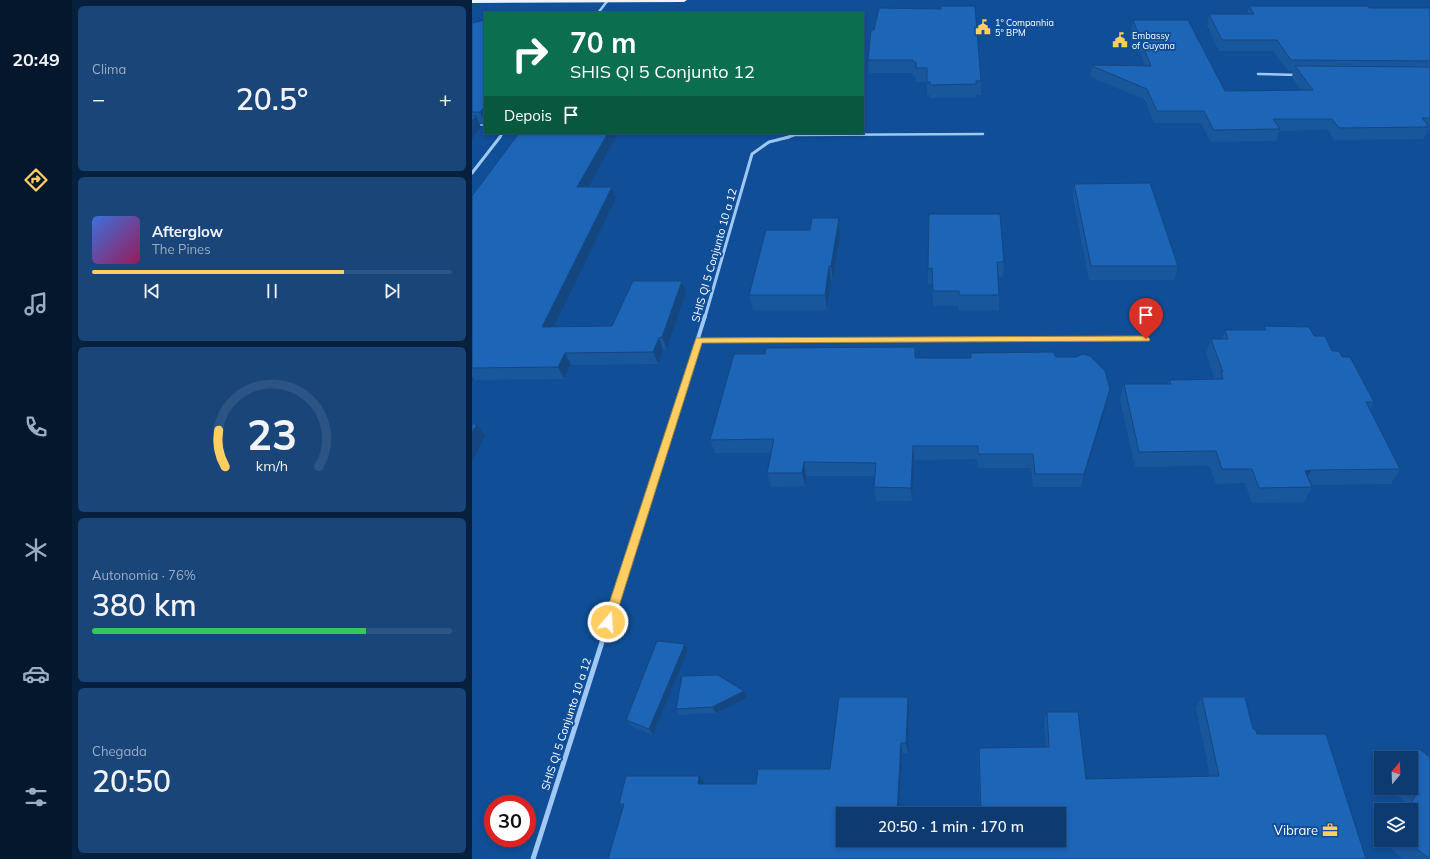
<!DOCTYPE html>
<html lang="pt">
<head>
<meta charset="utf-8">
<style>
	:root { --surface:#0c3a71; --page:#1a4579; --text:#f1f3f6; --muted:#9aadc3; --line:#2c5484; --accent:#ffce63 }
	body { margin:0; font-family:Mulish,sans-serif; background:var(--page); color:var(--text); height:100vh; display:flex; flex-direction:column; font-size:15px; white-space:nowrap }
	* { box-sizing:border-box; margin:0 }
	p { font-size:13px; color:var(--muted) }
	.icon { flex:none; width:22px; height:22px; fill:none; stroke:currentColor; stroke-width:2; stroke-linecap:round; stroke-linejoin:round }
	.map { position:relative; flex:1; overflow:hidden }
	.panel { display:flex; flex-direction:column; gap:6px; padding:6px; background:#07203e; width:400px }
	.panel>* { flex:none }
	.top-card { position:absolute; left:12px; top:12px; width:380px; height:122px; border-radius:0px; box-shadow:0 2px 6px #0003,0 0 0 1px var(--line); background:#0b6e4f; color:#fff; overflow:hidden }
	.needle { width:26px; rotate:19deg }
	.tools { position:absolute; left:902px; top:751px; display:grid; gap:8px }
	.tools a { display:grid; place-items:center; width:44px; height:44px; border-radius:0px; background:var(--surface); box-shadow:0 2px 6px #0003,0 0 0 1px var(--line); font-size:20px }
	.speed { position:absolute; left:12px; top:795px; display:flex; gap:8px; font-size:20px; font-weight:700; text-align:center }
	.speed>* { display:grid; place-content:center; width:52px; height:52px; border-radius:50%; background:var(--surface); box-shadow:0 2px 6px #0003,0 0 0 1px var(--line); line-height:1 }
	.speed .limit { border:6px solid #d22; background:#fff; color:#111 }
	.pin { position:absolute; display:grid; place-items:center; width:34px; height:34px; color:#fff; margin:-41px -17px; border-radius:50% 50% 50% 0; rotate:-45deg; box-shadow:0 0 4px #0007 }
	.pin .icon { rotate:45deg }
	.me { position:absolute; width:44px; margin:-22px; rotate:18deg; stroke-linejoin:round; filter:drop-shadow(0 0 3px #0008) }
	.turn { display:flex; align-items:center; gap:14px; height:84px; padding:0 20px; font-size:18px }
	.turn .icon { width:52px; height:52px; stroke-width:2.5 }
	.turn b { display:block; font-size:28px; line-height:34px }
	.then { display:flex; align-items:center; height:38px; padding:0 20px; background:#0003; gap:8px; font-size:15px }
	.big { font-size:30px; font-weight:600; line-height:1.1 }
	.panel .widget { flex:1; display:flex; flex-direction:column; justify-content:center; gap:6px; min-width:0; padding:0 14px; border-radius:6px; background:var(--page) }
	.panel .dial { align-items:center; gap:0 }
	.dial svg { height:104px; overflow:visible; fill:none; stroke:var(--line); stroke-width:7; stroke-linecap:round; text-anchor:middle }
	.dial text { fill:var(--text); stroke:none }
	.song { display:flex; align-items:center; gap:12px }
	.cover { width:48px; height:48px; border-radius:6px; background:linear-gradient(135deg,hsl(220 70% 55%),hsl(330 70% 35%)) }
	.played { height:4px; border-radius:2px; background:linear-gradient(90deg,var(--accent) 70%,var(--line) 70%) }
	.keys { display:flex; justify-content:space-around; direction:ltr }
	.heat { display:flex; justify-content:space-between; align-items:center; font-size:22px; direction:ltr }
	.charge { height:6px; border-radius:3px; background:linear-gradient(90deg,#34c759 76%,var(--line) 0) }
	.trip { position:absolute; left:364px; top:807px; width:230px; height:40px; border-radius:0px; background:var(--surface); box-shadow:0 2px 6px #0003,0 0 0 1px var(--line); font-weight:600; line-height:40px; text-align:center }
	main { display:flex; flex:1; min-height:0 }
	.tabs { display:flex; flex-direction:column; width:72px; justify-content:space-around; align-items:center; background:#05172d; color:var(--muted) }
	.tabs .icon { width:28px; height:28px }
	.tabs .selected { color:var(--accent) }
	.tabs b { font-size:18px; color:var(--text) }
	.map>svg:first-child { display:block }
</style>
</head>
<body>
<main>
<nav class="tabs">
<b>20:49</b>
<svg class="icon selected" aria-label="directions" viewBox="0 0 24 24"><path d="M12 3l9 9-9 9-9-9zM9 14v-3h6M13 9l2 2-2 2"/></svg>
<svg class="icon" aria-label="music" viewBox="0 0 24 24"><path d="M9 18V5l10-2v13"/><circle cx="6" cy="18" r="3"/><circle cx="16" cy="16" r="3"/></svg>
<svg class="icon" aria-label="phone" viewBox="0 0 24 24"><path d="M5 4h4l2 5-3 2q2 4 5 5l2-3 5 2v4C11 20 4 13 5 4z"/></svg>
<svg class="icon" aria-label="climate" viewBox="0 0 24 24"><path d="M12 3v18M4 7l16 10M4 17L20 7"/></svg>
<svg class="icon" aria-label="car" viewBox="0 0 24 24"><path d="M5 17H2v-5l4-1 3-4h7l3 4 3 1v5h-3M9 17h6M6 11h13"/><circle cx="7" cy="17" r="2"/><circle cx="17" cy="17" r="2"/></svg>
<svg class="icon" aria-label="filters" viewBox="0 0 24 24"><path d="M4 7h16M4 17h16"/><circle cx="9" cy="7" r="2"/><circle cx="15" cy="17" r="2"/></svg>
</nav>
<section class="panel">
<div class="widget"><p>Clima</p>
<div class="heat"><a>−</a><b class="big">20.5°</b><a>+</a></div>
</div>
<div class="widget">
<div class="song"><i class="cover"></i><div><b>Afterglow</b><p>The Pines</p></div></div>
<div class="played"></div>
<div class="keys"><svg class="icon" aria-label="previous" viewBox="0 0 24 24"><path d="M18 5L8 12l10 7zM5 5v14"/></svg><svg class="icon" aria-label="pause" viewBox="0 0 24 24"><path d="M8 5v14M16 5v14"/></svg><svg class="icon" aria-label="next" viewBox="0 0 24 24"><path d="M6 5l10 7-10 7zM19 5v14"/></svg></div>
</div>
<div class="widget dial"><svg viewBox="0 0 100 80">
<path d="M14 69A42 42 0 1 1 86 69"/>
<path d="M14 69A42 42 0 0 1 9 41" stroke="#ffce63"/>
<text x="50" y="56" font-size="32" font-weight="700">23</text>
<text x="50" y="72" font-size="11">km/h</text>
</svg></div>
<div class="widget"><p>Autonomia · 76%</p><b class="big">380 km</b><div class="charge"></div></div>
<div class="widget"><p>Chegada</p><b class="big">20:50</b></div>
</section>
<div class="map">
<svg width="958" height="859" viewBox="0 0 958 859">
	<rect width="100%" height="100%" fill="#104e97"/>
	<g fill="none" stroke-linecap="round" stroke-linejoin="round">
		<path stroke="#9fc8f4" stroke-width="1.5" d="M0,125h13"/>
		<g stroke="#9fc8f4" stroke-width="2.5">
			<path d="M126,13l10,-13"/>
			<path d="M786,74l40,1"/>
			<path d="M27,138l4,-5"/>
			<path d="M313,138l10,-3 188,-1"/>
		</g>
		<g stroke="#9fc8f4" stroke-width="3">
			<path d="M0,173l28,-36"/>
			<path d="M233,317l47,-163 17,-12 20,-5"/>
		</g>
		<g stroke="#9fc8f4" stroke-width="4">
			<path d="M226,340l448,-1"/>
			<path d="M159,552l74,-236"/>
		</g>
		<path stroke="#9fc8f4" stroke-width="5" d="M61,859l98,-308"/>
		<path fill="#edf4ff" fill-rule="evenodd" d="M0,0h215l-3,2 -212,1z"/>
	</g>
	<g fill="#19579d">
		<path d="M777,6l120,2h61v122h-2l-4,9 -90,1 -6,-10 -49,1 -3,10 -64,1 -2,-1 -9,-18h-47l-9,-23 -54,-23 1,-12h53l-14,-34 2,-11 92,71 76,-1 -9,-13 1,-6h-5l-15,-20h-54l-12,-26 2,-11h38z"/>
		<path d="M13,20v103h-6l2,4 -9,12v-116z"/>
		<path d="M399,30l110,51v14h-5v3h-46v-3h-3v-13h-11v-6h-3v-3h-44l-1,-13z"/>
		<path d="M47,133h99l-30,54h24l4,12 -62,128 58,-1 70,-45 4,12 -19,56 -4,1 -5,14 -87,1 -7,14 -90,1 -2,4v-188z"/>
		<path d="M602,184l104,82 -4,14h-85l-16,-83z"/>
		<path d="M457,214l75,48 -1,15h-5l1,18v15h-40l-1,-4h-25l-1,-23 -4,1v-15z"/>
		<path d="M367,218l1,15 -7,48h-2l-4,29h-74l-4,-15 61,-65z"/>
		<path d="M792,326l50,10 18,15 10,6 32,45 -4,8 30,59 -9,15 -80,1 1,2 -8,15 -52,1 -7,-20 -29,1 -6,-18 -75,1 -15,-68 4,-15h44l1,-4 46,-1 -9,-25 5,-15h11l3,-9h38z"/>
		<path d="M443,347v11l141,-1 54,32 -3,14 -26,84h-48l-2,-19h-53l-1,-9 -63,1 -2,41h-36l-2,-14 1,-11h-69l-1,10 -34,1 -4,-14 4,-20h-56l-5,-13 55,-86z"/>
		<path d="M213,644l3,6 -35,85 -22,-9 -5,-6z"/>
		<path d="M730,697l51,32 113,130h-758l15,-51 -4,-4 86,-20h51l74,-15 79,-61 -1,45h-6l-59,87h216v-26h-79l-2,-56 1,-10 67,-1 -2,-24 3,-11 39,67 124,-3 -14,-68z"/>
		<path d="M275,698l-31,15 -37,2 -3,-6z"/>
		<path d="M947,749l11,110h-26l-23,-18v-1h30v-30h-12l5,-9 -16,-12 1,-1h22v-30h-3z"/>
	</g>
	<g fill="#144780">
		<path d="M13,106v17l-5,-11z"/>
		<path d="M4,116l5,11 -9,12v-18z"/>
		<path d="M136,133h10l-36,66 -5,-12z"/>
		<path d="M140,187l4,12 -68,140 -6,-12z"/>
		<path d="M367,218l1,15 -7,48 -2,-15z"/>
		<path d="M357,266l2,15 -4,29 -2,-15z"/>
		<path d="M210,281l4,12 -19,56 -5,-12z"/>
		<path d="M187,338l4,12 -5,14 -5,-12z"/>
		<path d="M93,353l6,12 -7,14 -6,-12z"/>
		<path d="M0,376l2,4 -2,4z"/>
		<path d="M638,389l-3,14 -26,84 3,-13z"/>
		<path d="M5,424l8,12 -13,25v-28z"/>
		<path d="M441,446l1,14 -2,41 -1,-13z"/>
		<path d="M332,462l2,14 -1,10 -3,-13z"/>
		<path d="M839,470l-8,15 2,-14z"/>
		<path d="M213,644l3,6 -35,85 -4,-6z"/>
		<path d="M272,691l3,7 -31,15 -4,-6z"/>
		<path d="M436,697l1,11 -1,45 -2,-10z"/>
		<path d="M429,743l1,10 -3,61h-2z"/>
		<path d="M227,776l7,9 -8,-1z"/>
	</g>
	<g fill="#1d65b7" stroke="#144780">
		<path d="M469,6h34l6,75h-5v3l-46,1v-3h-3v-14h-11v-6h-3v-2h-45l3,-30h3l5,-22 62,1z"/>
		<path d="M777,6h118l2,2h61v53l-139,-1 -14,-20h-55l-13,-26h45z"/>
		<path d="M13,20v86l-5,6h-8v-89z"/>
		<path d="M661,20h55l37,71 88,-1 -18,-24 135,1v51h-8l7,9 -90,1 -7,-9h-59l7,10 -65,1 -2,-1 -9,-18h-47l-10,-22 -55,-23v-1l59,1z"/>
		<path d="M0,116h4l-4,5z"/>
		<path d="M47,133h89l-31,54h35l-70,140 70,-1 21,-45h49l-20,56 -3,1 -6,14 -88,1 -7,14 -86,1v-172z"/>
		<path d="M678,183l28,83h-87l-17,-82z"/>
		<path d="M457,214h71l4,48h-7l2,33h-40v-4h-26l-1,-23 -4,1z"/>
		<path d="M340,218h27l-8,48h-2l-4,29h-76l17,-65h44z"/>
		<path d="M792,326l45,1 5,9h11l7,15h7l3,6h8l24,45h-8l34,67 -89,1 -6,1 7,16 -53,1 -7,-19h-30l-6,-18 -77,1 -15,-68h47l-2,-4 54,-1 -2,-8 2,1 -12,-33h17l-3,-9h41z"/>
		<path d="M443,347v11h56v-5l82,-1 3,5h20l7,-3 7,2 15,15 5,18 -26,85h-49l-2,-20h-55v-8h-65l-2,42 -37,-1 2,-24 -72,-1 -2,11h-35l7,-34 -64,1 24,-86h31l1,-6z"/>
		<path d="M0,424h5l-5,9z"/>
		<path d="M185,641l28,3 -36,85 -23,-9z"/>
		<path d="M246,675l26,16 -32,16 -36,2 6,-33z"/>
		<path d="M367,697h69l-2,46h-5l-4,71h-54v26h216v-26h-78l-2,-66 70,-1 -2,-35h31l8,67 133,-3 -17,-79h43l8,32h2l2,5h69l40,125h-758l16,-55h-5l7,-28h73l-1,8h58l2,-15h72z"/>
		<path d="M947,749l11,8v102l-25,-19h6v-30h-4l11,-19 -7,-5v-24z"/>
	</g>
	<path fill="#ffce63" stroke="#a68640" d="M674,336l4,3 -1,2 -447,2 -88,279 -2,3 -4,2 -4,-2 -1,-3 93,-284z"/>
	<defs>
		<g id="civic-bare" transform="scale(1.2)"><path d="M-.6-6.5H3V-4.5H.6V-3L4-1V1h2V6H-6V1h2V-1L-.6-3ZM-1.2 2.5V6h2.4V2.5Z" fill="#ffce63" stroke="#104e97" stroke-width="2.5" paint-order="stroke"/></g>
		<g id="office-bare" transform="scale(1.2)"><path d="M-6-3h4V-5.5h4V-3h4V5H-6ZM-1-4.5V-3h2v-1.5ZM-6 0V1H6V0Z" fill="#ffce63" stroke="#104e97" stroke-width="2.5" paint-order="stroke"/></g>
	</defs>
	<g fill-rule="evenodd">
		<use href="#civic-bare" x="511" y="27"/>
		<use href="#civic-bare" x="648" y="40"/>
		<use href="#office-bare" x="858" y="830"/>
	</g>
	<g text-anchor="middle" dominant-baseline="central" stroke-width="4" stroke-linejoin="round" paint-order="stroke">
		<g font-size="9" fill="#fff" stroke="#104e97" text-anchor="start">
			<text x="523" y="22">1° Companhia<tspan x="523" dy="10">5° BPM</tspan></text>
			<text x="660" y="35">Embassy<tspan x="660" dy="10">of Guyana</tspan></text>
		</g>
		<g font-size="11" fill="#fff" stroke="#104e97">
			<text transform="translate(242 255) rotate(-74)">SHIS QI 5 Conjunto 10 a 12</text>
			<text transform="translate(94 724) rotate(-72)">SHIS QI 5 Conjunto 10 a 12</text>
		</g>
		<g font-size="13" fill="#fff" stroke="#104e97" text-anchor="end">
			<text x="846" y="830">Vibrare</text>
		</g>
	</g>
</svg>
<div class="tools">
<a><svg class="needle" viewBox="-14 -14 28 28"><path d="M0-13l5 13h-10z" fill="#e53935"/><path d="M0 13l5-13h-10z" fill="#9aadc3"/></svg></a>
<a><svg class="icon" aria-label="layers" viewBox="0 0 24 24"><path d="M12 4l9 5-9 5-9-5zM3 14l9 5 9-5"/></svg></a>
</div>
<div class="speed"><div class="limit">30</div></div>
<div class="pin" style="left:674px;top:339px;background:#d93025"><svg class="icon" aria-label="arrive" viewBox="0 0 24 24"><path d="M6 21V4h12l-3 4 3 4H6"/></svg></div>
<svg class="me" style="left:136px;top:622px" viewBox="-20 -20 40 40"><circle r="17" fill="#ffce63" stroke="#fff" stroke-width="3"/><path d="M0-11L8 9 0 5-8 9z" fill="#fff"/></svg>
<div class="trip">20:50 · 1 min · 170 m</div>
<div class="top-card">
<div class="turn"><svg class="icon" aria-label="right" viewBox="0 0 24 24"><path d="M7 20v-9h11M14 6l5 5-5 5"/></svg><div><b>70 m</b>SHIS QI 5 Conjunto 12</div></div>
<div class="then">Depois<svg class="icon" aria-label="arrive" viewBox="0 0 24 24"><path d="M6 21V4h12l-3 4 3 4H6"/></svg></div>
</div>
</div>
</main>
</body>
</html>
